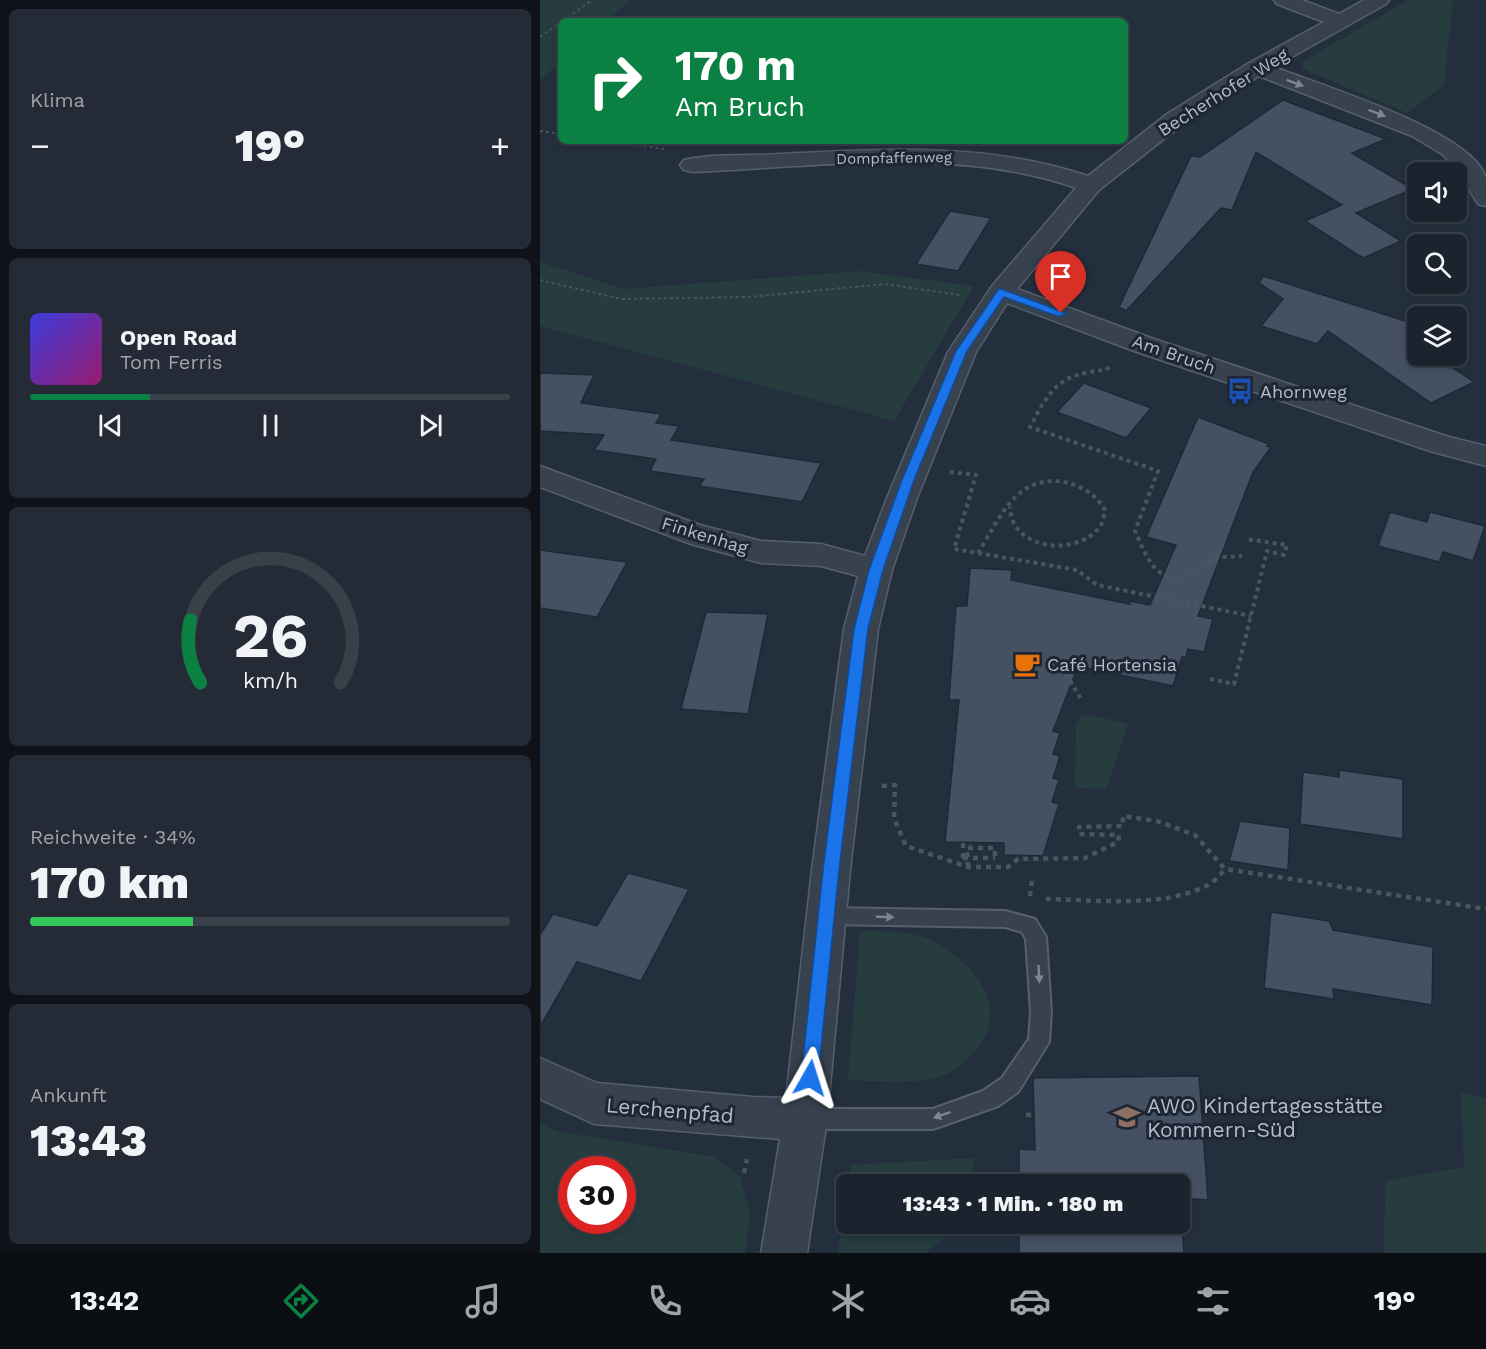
<!DOCTYPE html>
<html lang="de">
<head>
<meta charset="utf-8">
<style>
	:root { --surface:#1b232e; --page:#242b36; --text:#f1f3f6; --muted:#a0a4aa; --line:#39404a; --accent:#0b8043 }
	body { margin:0; font-family:"Work Sans",sans-serif; background:var(--page); color:var(--text); height:100vh; display:flex; flex-direction:column; font-size:22px; white-space:nowrap }
	* { box-sizing:border-box; margin:0 }
	p { font-size:20px; color:var(--muted) }
	.icon { flex:none; width:33px; height:33px; fill:none; stroke:currentColor; stroke-width:2; stroke-linecap:round; stroke-linejoin:round }
	.map { position:relative; flex:1; overflow:hidden }
	.drawer { display:flex; flex-direction:column; gap:9px; padding:9px; background:#0f1319; width:540px }
	.drawer>* { flex:none }
	.banner { position:absolute; left:18px; top:18px; width:570px; height:126px; border-radius:9px; box-shadow:0 3px 9px #0003,0 0 0 2px var(--line); background:#0b8043; color:#fff; overflow:hidden }
	.tools { position:absolute; left:867px; top:162px; display:grid; gap:12px }
	.tools a { display:grid; place-items:center; width:60px; height:60px; border-radius:9px; background:var(--surface); box-shadow:0 3px 9px #0003,0 0 0 2px var(--line); font-size:30px }
	.speed { position:absolute; left:18px; top:1156px; display:flex; gap:12px; font-size:30px; font-weight:700; text-align:center }
	.speed>* { display:grid; place-content:center; width:78px; height:78px; border-radius:50%; background:var(--surface); box-shadow:0 3px 9px #0003,0 0 0 2px var(--line); line-height:1 }
	.speed .limit { border:9px solid #d22; background:#fff; color:#111 }
	.pin { position:absolute; display:grid; place-items:center; width:51px; height:51px; color:#fff; margin:-62px -26px; border-radius:50% 50% 50% 0; rotate:-45deg; box-shadow:0 0 6px #0007 }
	.pin .icon { rotate:45deg }
	.me { position:absolute; width:66px; margin:-33px; rotate:6deg; stroke-linejoin:round; filter:drop-shadow(0 0 4px #0008) }
	.turn { display:flex; align-items:center; gap:21px; height:126px; padding:0 18px; font-size:27px }
	.turn .icon { width:78px; height:78px; stroke-width:2.5 }
	.turn b { display:block; font-size:42px; line-height:51px }
	.big { font-size:45px; font-weight:800; line-height:1.1 }
	.drawer .widget { flex:1; display:flex; flex-direction:column; justify-content:center; gap:9px; min-width:0; padding:0 21px; border-radius:9px; background:var(--page) }
	.drawer .dial { align-items:center; gap:0 }
	.dial svg { height:156px; overflow:visible; fill:none; stroke:var(--line); stroke-width:7; stroke-linecap:round; text-anchor:middle }
	.dial text { fill:var(--text); stroke:none }
	.song { display:flex; align-items:center; gap:18px }
	.cover { width:72px; height:72px; border-radius:9px; background:linear-gradient(135deg,hsl(240 70% 55%),hsl(320 70% 35%)) }
	.played { height:6px; border-radius:3px; background:linear-gradient(90deg,var(--accent) 25%,var(--line) 25%) }
	.keys { display:flex; justify-content:space-around; direction:ltr }
	.heat { display:flex; justify-content:space-between; align-items:center; font-size:33px; direction:ltr }
	.charge { height:9px; border-radius:4px; background:linear-gradient(90deg,#34c759 34%,var(--line) 0) }
	.trip { position:absolute; left:296px; top:1174px; width:354px; height:60px; border-radius:9px; background:var(--surface); box-shadow:0 3px 9px #0003,0 0 0 2px var(--line); font-weight:800; line-height:60px; text-align:center }
	.tabs { display:flex; height:96px; justify-content:space-around; align-items:center; background:#0b0e12; color:var(--muted) }
	.tabs .icon { width:42px; height:42px }
	.tabs .selected { color:var(--accent) }
	.tabs b { font-size:27px; color:var(--text) }
	main { display:flex; flex:1; min-height:0 }
	.map>svg:first-child { display:block }
</style>
</head>
<body>
<main>
<section class="drawer">
<div class="widget"><p>Klima</p>
<div class="heat"><a>−</a><b class="big">19°</b><a>+</a></div>
</div>
<div class="widget">
<div class="song"><i class="cover"></i><div><b>Open Road</b><p>Tom Ferris</p></div></div>
<div class="played"></div>
<div class="keys"><svg class="icon" aria-label="previous" viewBox="0 0 24 24"><path d="M18 5L8 12l10 7zM5 5v14"/></svg><svg class="icon" aria-label="pause" viewBox="0 0 24 24"><path d="M8 5v14M16 5v14"/></svg><svg class="icon" aria-label="next" viewBox="0 0 24 24"><path d="M6 5l10 7-10 7zM19 5v14"/></svg></div>
</div>
<div class="widget dial"><svg viewBox="0 0 100 80">
<path d="M14 69A42 42 0 1 1 86 69"/>
<path d="M14 69A42 42 0 0 1 9 37" stroke="#0b8043"/>
<text x="50" y="56" font-size="32" font-weight="700">26</text>
<text x="50" y="72" font-size="11">km/h</text>
</svg></div>
<div class="widget"><p>Reichweite · 34%</p><b class="big">170 km</b><div class="charge"></div></div>
<div class="widget"><p>Ankunft</p><b class="big">13:43</b></div>
</section>
<div class="map">
<svg width="946" height="1253" viewBox="0 0 946 1253">
	<rect width="100%" height="100%" fill="#242f3e"/>
	<g fill="#263c3f" fill-rule="evenodd">
		<path d="M0,0h91l-24,21h-46v41l-21,18z"/>
		<path d="M868,0h45l-9,85 -37,28 -104,-44 -1,-7z"/>
		<path d="M0,262l84,27 235,-18 115,15 -80,135 -354,-95z"/>
		<path d="M550,715l38,9 -22,65 -31,-1 1,-64 6,-8z"/>
		<path d="M320,931c28,0 56,-1 80,14 39,23 72,69 33,108 -6,6 -13,15 -20,18 -31,16 -72,10 -105,9z"/>
		<path d="M921,1092l25,7v154h-103l3,-72 78,-14z"/>
		<path d="M0,1124l20,8 155,25 25,20 10,35 -5,41h-205zM32,1170h50v51h-50z"/>
		<path d="M434,1158l-5,27h-121l2,-20z"/>
		<path d="M306,1195v29l116,1 -37,28h-87z"/>
	</g>
	<g fill="#455162" stroke="#1f2835" stroke-width="1.5">
		<path d="M743,100l103,39 -34,14 61,36 -57,24 45,28 -38,17 -58,-37 37,-16 -86,-53 -24,58 -11,-2 -95,103 -7,-4 72,-151 9,1z"/>
		<path d="M410,211l41,7 -33,53 -42,-7z"/>
		<path d="M723,276l155,49v31h17l39,26 -43,21 -103,-72 -11,13 -56,-18 22,-27 -24,-16z"/>
		<path d="M0,373l54,2 -13,28 80,11 -5,9 23,3 -8,14 150,23 -19,39 -103,-16 5,-7 -54,-8 6,-12 -62,-9 10,-15 -64,-4z"/>
		<path d="M544,383l67,25 -25,30 -69,-26z"/>
		<path d="M658,417l71,27 -2,2 4,1 -18,25 -55,144 15,3 -9,33 -16,-3 -2,8h-4l-9,29 -95,-20 -25,65 7,2 -7,21 7,2 -7,22 6,2 -7,22 7,2 -16,52 -39,-1v-12l-59,-1 14,-142h-10l7,-94h11l3,-38 42,2 -1,10 119,24v-3l20,4 26,-60 -30,-8z"/>
		<path d="M850,512l37,10 3,-10 55,14 -12,35 -30,-9 -4,10 -61,-16z"/>
		<path d="M0,550l87,12 -30,55 -57,-9z"/>
		<path d="M166,612l62,2 -20,100 -67,-5z"/>
		<path d="M799,770l64,9v60l-103,-15 3,-52 36,5z"/>
		<path d="M700,821l50,7 -2,42 -59,-9z"/>
		<path d="M88,873l61,16 -48,92 -64,-19 -37,65v-92l13,-21 44,12z"/>
		<path d="M731,912l58,9 4,9 100,17 -1,58 -99,-16 1,10 -70,-11z"/>
		<path d="M659,1076l9,124 -28,-2 4,55h-165v-29h160v-39h-160v-36l16,1 -2,-72z"/>
	</g>
	<g fill="none" stroke-linecap="round" stroke-linejoin="round">
		<g stroke="#565f6c" stroke-width="4">
			<path id="lane" d="M287,908l178,3 30,8 11,18 5,75 -2,30 -31,50 -20,14 -65,23h-128l-8,-3 -3,-7 3,-7 8,-3h128l50,-18 19,-13 27,-39 2,-27 -5,-73 -4,-7 -17,-5 -178,-3 -7,-2 -3,-6 3,-6z"/>
		</g>
		<g stroke="#565f6c" stroke-width="3">
			<path id="street" d="M734,0h28l37,14 25,-14h25l-3,4 -112,63c46,18 199,64 212,111 0,8 0,20 0,28l-8,-2 -22,-36 -14,-14 -30,-18 -153,-60 -76,48 -84,66 -82,99 137,50 295,98 37,9v20l-56,-15 -296,-100 -127,-48 -31,49 -59,146 -25,72 -14,59 -28,241 -23,249 -20,134h-46l19,-114 -186,-15 -54,-25v-41l57,25 156,14 33,1 26,-228 32,-241 14,-53 -37,-10 -60,-3 -70,-19 -151,-57v-21l160,59 61,16 60,3 44,12 22,-58 61,-146 44,-66 84,-98c-119,-42 -260,-21 -384,-16l-8,-2 -4,-5 4,-5c30,-7 65,-4 96,-6 103,-5 208,-12 308,22l79,-62 82,-51 75,-41 -47,-18z"/>
		</g>
		<g stroke="#44595c" stroke-width="2" stroke-dasharray="3 3" stroke-linecap="butt">
			<path d="M23,21l29,-21"/>
			<path d="M0,37l21,-15"/>
			<path d="M0,131l21,3"/>
			<path d="M68,141l56,8"/>
			<path d="M0,280l81,19 128,-2 136,-13 75,11"/>
		</g>
		<g stroke="#44595c" stroke-width="4" stroke-dasharray="4 4" stroke-linecap="butt">
			<path d="M569,367l-3,3c-46,4 -55,17 -76,57l128,44 -23,60c12,27 23,59 60,42 7,-3 12,-12 18,-14 8,-3 21,-2 29,-3"/>
			<path d="M410,472l26,3 -22,74 123,21 20,15 154,31"/>
			<path d="M438,553c12,-19 25,-47 43,-61 27,-21 68,-10 84,18 -1,6 -2,13 -6,18 -24,29 -88,22 -89,-21"/>
			<path d="M522,667l19,32"/>
			<path d="M670,679l24,5 33,-133 17,4 3,-10 -41,-6"/>
		</g>
		<g stroke="#44595c" stroke-width="4.5" stroke-dasharray="5 5" stroke-linecap="butt">
			<path d="M342,786l13,-1 -1,33 12,28 62,21h40l10,-8 67,-1 33,-16 1,-7 -40,-1v-7l44,-1v-10l34,5 38,14 30,34 261,40"/>
			<path d="M423,858v-13l8,1"/>
			<path d="M428,867l-1,-19h28v10"/>
			<path d="M490,896l2,-17"/>
			<path d="M506,899c48,1 119,9 162,-14 7,-4 12,-10 17,-16"/>
			<path d="M486,1115l9,-1"/>
			<path d="M204,1173l3,-14"/>
		</g>
		<use href="#lane" fill="#38414e" fill-rule="evenodd"/>
		<use href="#street" fill="#38414e" fill-rule="evenodd"/>
		<path stroke="#44595c" stroke-width="4.5" stroke-dasharray="5 5" stroke-linecap="butt" d="M423,858h32"/>
	</g>
	<defs><path id="oneway-solid" d="M-6-.8H1V-3.2L6.5 0L1 3.2V.8H-6Z" transform="scale(1.5)"/></defs>
	<g fill="#7c8592">
		<use href="#oneway-solid" transform="translate(755 83) rotate(21)"/>
		<use href="#oneway-solid" transform="translate(837 113) rotate(21)"/>
		<use href="#oneway-solid" transform="translate(345 917) rotate(2)"/>
		<use href="#oneway-solid" transform="translate(499 974) rotate(87)"/>
		<use href="#oneway-solid" transform="translate(402 1115) rotate(161)"/>
	</g>
	<path fill="#1a73e8" stroke="#114b97" stroke-width="1.5" d="M461,289l65,24 -5,3h-4l-53,-19 -37,54 -53,129 -31,90 -15,59 -29,241 -21,208 -2,6 -6,3 -7,-3 -2,-6 22,-208 31,-241 15,-59 33,-90 54,-129 42,-61z"/>
	<defs>
		<g id="bus-bare" transform="scale(2.07)"><path d="M-5-6H5V4H4V6H2V4H-2V6H-4V4H-5ZM-3.5-4V0h7V-4ZM-3.5 1.2v1.5H-2V1.2ZM2 1.2v1.5H3.5V1.2Z" fill="#1a4fb4" stroke="#1d2633" stroke-width="2.5" paint-order="stroke"/></g>
		<g id="cafe-bare" transform="scale(2.07)"><path d="M-5.5-4.5H6V0H3Q3 3.5 0 3.5H-2.5Q-5.5 3.5-5.5 0ZM3-3.2v2h1.7v-2ZM-6 4.5H4V6H-6Z" fill="#e8710a" stroke="#1d2633" stroke-width="2.5" paint-order="stroke"/></g>
		<g id="school-bare" transform="scale(2.07)"><path d="M0-5L7-2L0 1L-7-2ZM-4 1L0 2.5L4 1V4Q0 6-4 4Z" fill="#8d6e63" stroke="#1d2633" stroke-width="2.5" paint-order="stroke"/></g>
	</defs>
	<g fill-rule="evenodd">
		<use href="#bus-bare" x="700" y="391"/>
		<use href="#cafe-bare" x="487" y="664"/>
		<use href="#school-bare" x="587" y="1117"/>
	</g>
	<g text-anchor="middle" dominant-baseline="central" stroke-width="6" stroke-linejoin="round" paint-order="stroke">
		<g font-size="15" fill="#b4bcc9" stroke="#1d2633">
			<text transform="translate(354 158) rotate(-1)">Dompfaffenweg</text>
		</g>
		<g font-size="18" fill="#b4bcc9" stroke="#1d2633">
			<text transform="translate(683 92) rotate(-32)">Becherhofer Weg</text>
			<text transform="translate(634 354) rotate(19)">Am Bruch</text>
			<text transform="translate(165 535) rotate(17)">Finkenhag</text>
		</g>
		<g font-size="18" fill="#b4bcc9" stroke="#1d2633" text-anchor="start">
			<text x="720" y="391">Ahornweg</text>
			<text x="507" y="664">Café Hortensia</text>
		</g>
		<g font-size="21" fill="#b4bcc9" stroke="#1d2633" text-anchor="start">
			<text x="607" y="1105">AWO Kindertagesstätte<tspan x="607" dy="24">Kommern-Süd</tspan></text>
		</g>
		<g font-size="21" fill="#b4bcc9" stroke="#1d2633">
			<text transform="translate(130 1110) rotate(5)">Lerchenpfad</text>
		</g>
	</g>
</svg>
<div class="tools">
<a><svg class="icon" aria-label="sound" viewBox="0 0 24 24"><path d="M4 9h4l5-4v14l-5-4H4zM17 9q2 3 0 6"/></svg></a>
<a><svg class="icon" aria-label="search" viewBox="0 0 24 24"><circle cx="10" cy="10" r="6"/><path d="M15 15l6 6"/></svg></a>
<a><svg class="icon" aria-label="layers" viewBox="0 0 24 24"><path d="M12 4l9 5-9 5-9-5zM3 14l9 5 9-5"/></svg></a>
</div>
<div class="speed"><div class="limit">30</div></div>
<div class="pin" style="left:521px;top:313px;background:#d93025"><svg class="icon" aria-label="arrive" viewBox="0 0 24 24"><path d="M6 21V4h12l-3 4 3 4H6"/></svg></div>
<svg class="me" style="left:270px;top:1078px" viewBox="-20 -20 40 40"><path d="M0-17L14 15 0 8-14 15z" fill="#1a73e8" stroke="#fff" stroke-width="4"/></svg>
<div class="trip">13:43 · 1 Min. · 180 m</div>
<div class="banner">
<div class="turn"><svg class="icon" aria-label="right" viewBox="0 0 24 24"><path d="M7 20v-9h11M14 6l5 5-5 5"/></svg><div><b>170 m</b>Am Bruch</div></div>
</div>
</div>
</main>
<nav class="tabs">
<b>13:42</b>
<svg class="icon selected" aria-label="directions" viewBox="0 0 24 24"><path d="M12 3l9 9-9 9-9-9zM9 14v-3h6M13 9l2 2-2 2"/></svg>
<svg class="icon" aria-label="music" viewBox="0 0 24 24"><path d="M9 18V5l10-2v13"/><circle cx="6" cy="18" r="3"/><circle cx="16" cy="16" r="3"/></svg>
<svg class="icon" aria-label="phone" viewBox="0 0 24 24"><path d="M5 4h4l2 5-3 2q2 4 5 5l2-3 5 2v4C11 20 4 13 5 4z"/></svg>
<svg class="icon" aria-label="climate" viewBox="0 0 24 24"><path d="M12 3v18M4 7l16 10M4 17L20 7"/></svg>
<svg class="icon" aria-label="car" viewBox="0 0 24 24"><path d="M5 17H2v-5l4-1 3-4h7l3 4 3 1v5h-3M9 17h6M6 11h13"/><circle cx="7" cy="17" r="2"/><circle cx="17" cy="17" r="2"/></svg>
<svg class="icon" aria-label="filters" viewBox="0 0 24 24"><path d="M4 7h16M4 17h16"/><circle cx="9" cy="7" r="2"/><circle cx="15" cy="17" r="2"/></svg>
<b>19°</b>
</nav>
</body>
</html>
